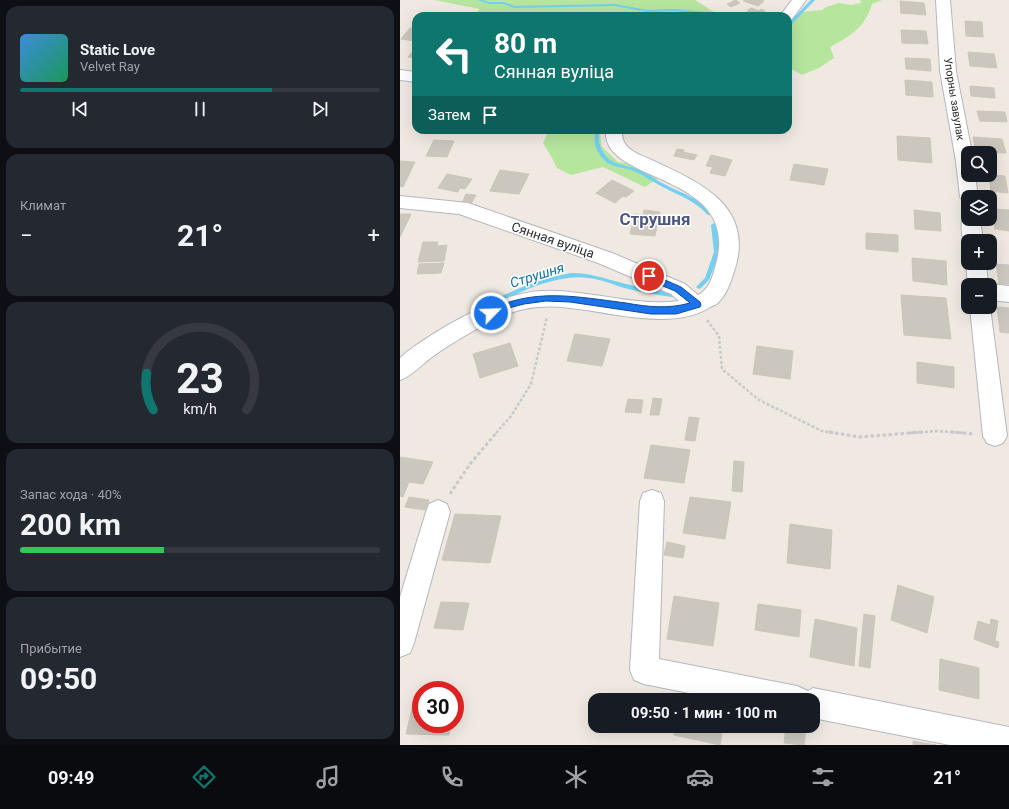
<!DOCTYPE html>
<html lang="ru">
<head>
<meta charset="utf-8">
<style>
	:root { --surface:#171b24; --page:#242831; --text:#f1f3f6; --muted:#9ea1a6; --line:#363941; --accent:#0f766e }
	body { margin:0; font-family:Roboto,sans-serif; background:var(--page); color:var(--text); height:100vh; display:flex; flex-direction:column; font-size:15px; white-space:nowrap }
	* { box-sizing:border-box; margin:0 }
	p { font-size:13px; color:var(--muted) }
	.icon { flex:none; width:22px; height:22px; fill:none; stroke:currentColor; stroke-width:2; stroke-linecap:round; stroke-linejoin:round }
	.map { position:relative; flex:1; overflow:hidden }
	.details { display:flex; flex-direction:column; gap:6px; padding:6px; background:#0d0f14; width:400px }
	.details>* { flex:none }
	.banner { position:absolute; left:12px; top:12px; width:380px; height:122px; border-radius:12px; box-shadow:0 4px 16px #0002; background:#0f766e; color:#fff; overflow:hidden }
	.buttons { position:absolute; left:561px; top:146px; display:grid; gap:8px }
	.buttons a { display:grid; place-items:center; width:36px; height:36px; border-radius:8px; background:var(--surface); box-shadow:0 4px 16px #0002; font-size:20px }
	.speed { position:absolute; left:12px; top:681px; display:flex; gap:8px; font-size:20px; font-weight:700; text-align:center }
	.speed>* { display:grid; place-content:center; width:52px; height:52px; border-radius:50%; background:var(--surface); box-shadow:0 4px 16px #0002; line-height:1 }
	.speed .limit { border:6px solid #d22; background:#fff; color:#111 }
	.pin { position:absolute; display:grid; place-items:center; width:34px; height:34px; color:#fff; margin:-17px; border:2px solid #fff; border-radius:50%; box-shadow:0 1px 4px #0007 }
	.me { position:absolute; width:44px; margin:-22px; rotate:66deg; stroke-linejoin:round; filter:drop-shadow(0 0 3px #0008) }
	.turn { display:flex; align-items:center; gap:14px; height:84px; padding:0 16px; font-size:18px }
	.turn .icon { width:52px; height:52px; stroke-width:2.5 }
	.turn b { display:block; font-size:28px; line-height:34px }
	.then { display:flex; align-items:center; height:38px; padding:0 16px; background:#0003; gap:8px; font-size:15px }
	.big { font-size:30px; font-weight:700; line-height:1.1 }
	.details .tile { flex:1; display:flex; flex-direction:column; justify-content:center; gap:6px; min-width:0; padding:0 14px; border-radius:12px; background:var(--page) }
	.details .dial { align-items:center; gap:0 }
	.dial svg { height:104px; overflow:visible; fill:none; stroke:var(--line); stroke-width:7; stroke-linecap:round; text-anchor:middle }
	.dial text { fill:var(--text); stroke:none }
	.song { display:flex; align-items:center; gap:12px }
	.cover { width:48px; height:48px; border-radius:6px; background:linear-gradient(135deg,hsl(210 70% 55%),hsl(150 70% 35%)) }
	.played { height:4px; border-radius:2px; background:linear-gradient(90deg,var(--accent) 70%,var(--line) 70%) }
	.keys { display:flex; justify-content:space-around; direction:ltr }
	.heat { display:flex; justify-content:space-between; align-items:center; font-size:22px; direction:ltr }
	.charge { height:6px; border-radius:3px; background:linear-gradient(90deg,#34c759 40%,var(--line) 0) }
	.trip { position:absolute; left:188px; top:693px; width:232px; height:40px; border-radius:12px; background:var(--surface); box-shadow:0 4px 16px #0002; font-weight:700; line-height:40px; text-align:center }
	.tabs { display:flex; height:64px; justify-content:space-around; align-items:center; background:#090b0e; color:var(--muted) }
	.tabs .icon { width:28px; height:28px }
	.tabs .selected { color:var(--accent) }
	.tabs b { font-size:18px; color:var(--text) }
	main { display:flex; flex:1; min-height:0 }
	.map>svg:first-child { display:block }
</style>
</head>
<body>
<main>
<section class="details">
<div class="tile">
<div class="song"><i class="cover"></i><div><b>Static Love</b><p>Velvet Ray</p></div></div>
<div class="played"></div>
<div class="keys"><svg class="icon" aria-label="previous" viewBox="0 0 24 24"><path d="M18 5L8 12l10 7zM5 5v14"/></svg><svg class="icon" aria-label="pause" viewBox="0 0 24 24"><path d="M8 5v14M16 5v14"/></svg><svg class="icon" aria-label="next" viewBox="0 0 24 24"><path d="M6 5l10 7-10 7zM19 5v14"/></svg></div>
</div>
<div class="tile"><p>Климат</p>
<div class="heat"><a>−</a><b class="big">21°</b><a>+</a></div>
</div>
<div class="tile dial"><svg viewBox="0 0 100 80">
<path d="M14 69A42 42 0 1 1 86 69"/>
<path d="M14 69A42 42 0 0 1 9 41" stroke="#0f766e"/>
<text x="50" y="56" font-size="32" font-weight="700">23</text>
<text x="50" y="72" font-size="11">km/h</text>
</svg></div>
<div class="tile"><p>Запас хода · 40%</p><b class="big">200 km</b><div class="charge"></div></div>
<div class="tile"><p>Прибытие</p><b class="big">09:50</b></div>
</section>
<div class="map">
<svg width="609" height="745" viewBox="0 0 609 745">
	<rect width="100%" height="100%" fill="#efe9e1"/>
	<g fill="#b6e59e">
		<path d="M34,0h261l25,16h-247l7,-7z"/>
		<path d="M460,0h22l-10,4c-8,25 -21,31 -42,43l4,11 -15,10 -17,7 -14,-8v-45l15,-10 19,-2 4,-3 13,-4 12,2 10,-2z"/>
		<path d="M149,130h54l-3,4 2,13 16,15 15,2 25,14 -13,9 -42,-20 -32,8 -14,-7 -6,-12 -8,-13z"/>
	</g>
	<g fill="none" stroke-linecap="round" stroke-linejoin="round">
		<g fill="#75cff0" fill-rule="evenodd">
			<path d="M77,0h6l6,2h15l10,4 101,-2 32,6 28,-1 30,3 9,4 -39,-5 -28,1 -32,-6 -101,2 -11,-4h-14z"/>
			<path d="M411,0h4l-22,23 -4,6h-1v-5l2,-3z"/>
			<path d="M196,130h4c-3,11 0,20 8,28 7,7 17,7 26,10 11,3 20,11 30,16 19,10 33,13 48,29v2h-4c-15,-16 -29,-19 -47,-29 -10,-5 -19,-12 -30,-16 -9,-3 -19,-3 -26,-9 -9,-9 -13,-19 -9,-31z"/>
			<path d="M314,223l3,2 3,27 -11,28 -8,8 -2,1 -3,-2 9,-9 9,-26 -3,-27z"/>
			<path d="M171,273c22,0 34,6 55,11 15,4 30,7 46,9l3,2 -3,2c-16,-2 -32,-5 -48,-9 -12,-4 -24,-9 -36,-10 -33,-5 -78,18 -107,34h-2l-3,-2 1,-2c30,-15 60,-29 94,-35z"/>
		</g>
	</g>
	<g fill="#cbc7bf" stroke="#cbc5ba">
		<path d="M336,0l4,3 -9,4 -4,-3z"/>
		<path d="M345,0h15l4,1 -6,5 -15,-5z"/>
		<path d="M500,1l24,2 2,12 -25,-2z"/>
		<path d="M351,8l8,3 2,-2 4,2 -7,5 -11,-5z"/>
		<path d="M565,21l17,1 1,15 -17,-1z"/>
		<path d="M10,28h6l-1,13 -14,-2z"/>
		<path d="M501,30l25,1 2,13 -26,-1z"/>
		<path d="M16,47v11l-8,-1z"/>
		<path d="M568,52l26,2 3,14 -27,-2z"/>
		<path d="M505,58l25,1 1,12 -25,-2z"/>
		<path d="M505,80l27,2 1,15 -27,-2z"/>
		<path d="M570,86l24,2 1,10 -24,-2z"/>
		<path d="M577,111l28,1 2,10 -27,-1z"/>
		<path d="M497,136l33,2 2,25 -34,-3z"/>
		<path d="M573,137l29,2 4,14 -30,-1z"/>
		<path d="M34,140l20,1 -7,16 -21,-1z"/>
		<path d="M277,149l7,1 -1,2 14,3 -3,5 -20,-4z"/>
		<path d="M311,155l21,5 -7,16 -15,-3 3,-6 -7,-1z"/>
		<path d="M0,161l15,1 -12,25 -3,-1z"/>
		<path d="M394,164l34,5 -4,16 -34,-5z"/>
		<path d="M100,170l29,4 -10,20 -29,-3z"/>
		<path d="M47,174l25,5 -7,10 -5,-1 -2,4 -20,-4z"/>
		<path d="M589,175l16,1 3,17 -17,-2z"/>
		<path d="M212,180l22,11 -8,6 -3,-1 -8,7 -19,-10z"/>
		<path d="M66,194l10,1 -5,9 -9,-1z"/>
		<path d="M593,209l16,1v21l-14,-2z"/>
		<path d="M244,210l16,2 -5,24 -25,-2 5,-20 8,1z"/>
		<path d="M514,210l26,3 1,18 -26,-2z"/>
		<path d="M0,214h11l-11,23z"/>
		<path d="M466,233l32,2v17l-32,-3z"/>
		<path d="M23,242h15l-1,4 10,-1 -3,16 -26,1z"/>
		<path d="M512,258l34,3 1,24 -34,-4z"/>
		<path d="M44,263l-3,10 -24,1 2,-10z"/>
		<path d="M596,264l13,1v19h-10z"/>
		<path d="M501,295l45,3 5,41 -47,-4z"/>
		<path d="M597,307l12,1v25l-9,-1z"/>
		<path d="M175,334l35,5 -8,27 -35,-5z"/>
		<path d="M110,343l8,23 -38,12 -7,-24z"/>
		<path d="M357,346l36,5 -3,28 -37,-5z"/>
		<path d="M517,362l37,5v21l-37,-5z"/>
		<path d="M253,398l9,1 -3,16h-9z"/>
		<path d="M228,399l15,1 -2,13 -16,-1z"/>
		<path d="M289,417l10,1 -4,23 -10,-1z"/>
		<path d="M251,445l39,5 -6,33 -40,-5z"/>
		<path d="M0,457l33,5 -10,22 -14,-2 -6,15 -3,-1z"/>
		<path d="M334,461l10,1 -2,30 -10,-1z"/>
		<path d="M9,497l20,3 -4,10 -20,-3z"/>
		<path d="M290,497l41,5 -6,37 -42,-6z"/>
		<path d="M55,514l46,2 -11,47 -48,-3z"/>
		<path d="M390,524l42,6 -2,39 -43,-6z"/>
		<path d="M267,542l18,4 -2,12 -19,-3z"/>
		<path d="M498,585l36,12 -7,36 -36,-13z"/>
		<path d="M274,596l45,7 -6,43 -46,-7z"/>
		<path d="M41,602l28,1 -6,27 -29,-2z"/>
		<path d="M358,604l43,6 -2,27 -44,-7z"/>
		<path d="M464,614l11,2 -5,52 -11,-2z"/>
		<path d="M415,619l42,9 -3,38 -44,-9z"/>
		<path d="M591,619l7,2 -3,20 4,1 -1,6 -24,-9 4,-18 12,4z"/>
		<path d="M540,659l39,9v31l-40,-9z"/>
		<path d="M243,695l12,2v3h-13z"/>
		<path d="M15,696h6v28h30l-2,11 -43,-1z"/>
		<path d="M275,726h48l-3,19 -46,-10z"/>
		<path d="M386,726h20l-2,19 -20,-2z"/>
		<path d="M513,741l23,4h-23z"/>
	</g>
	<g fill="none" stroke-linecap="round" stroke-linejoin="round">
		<g stroke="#b4b7c1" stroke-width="2">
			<g id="minor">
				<path d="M392,0h14l-14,19 -4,1v-4h-8z"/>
				<path d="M536,0h14l6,71 16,82h-4v22h7l3,22h-10v6l-5,-2 -3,-4 -4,-36 -16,-90z"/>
				<path d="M0,70l16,2v10l-16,-2z"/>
				<path d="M206,130h16c0,4 0,8 2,12 5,10 20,14 30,19 45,21 98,44 82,104 -4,13 -9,32 -21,40 -3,1 -6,2 -8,4 -36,21 -97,3 -137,-1 -15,-2 -30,-2 -45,1 -23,3 -74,34 -93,48 -11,8 -20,19 -32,23v-22l8,-7c32,-23 75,-48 113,-57 16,-4 33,-4 49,-2 36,3 73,14 109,9l-8,-7 -73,-31 -139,-49 -59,-6v-12l68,7 144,50 73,31 13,11c12,-6 15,-20 18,-31 26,-93 -116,-79 -110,-134z"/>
				<path d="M568,213v6h12l3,22h-15v5c-7,-5 -8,-24 -4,-32z"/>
				<path d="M568,260v3h18l2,22 2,-1 19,2v16l-19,-2v-15h-22l-2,-22z"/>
				<path d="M570,307h20l17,129 -4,7 -8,3 -8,-3 -4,-7z"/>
				<path d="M252,490l9,3 3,8 -5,158 138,27 11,5 5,-3 196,39v18h-59l-137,-27v-18h-89l-80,-16 -10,-4 -4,-10 10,-169 3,-8z"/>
				<path d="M38,500l9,4 3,8 -36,131 -4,10 -10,4v-60l26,-85 3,-8z"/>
			</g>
		</g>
		<g stroke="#c9c9c9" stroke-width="2.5" stroke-dasharray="3 2" stroke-linecap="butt">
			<path d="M307,320l12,16 3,33 37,31 63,31 13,2"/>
			<path d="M96,433l15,-17 20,-32 16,-67"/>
			<path d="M510,433l27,-2 26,2"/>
		</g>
		<g stroke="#c9c9c9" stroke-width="3" stroke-dasharray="3.5 2.5" stroke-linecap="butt">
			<path d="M429,432l30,5 64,-5"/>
			<path d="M551,432l23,2"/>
			<path d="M50,494l20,-30 27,-32"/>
		</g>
		<use href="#minor" fill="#fff" fill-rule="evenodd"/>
	</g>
	<path fill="#1a73e8" stroke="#114b97" d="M249,273l32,14 19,15 1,3 -1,2 -24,7h-25l-81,-12 -24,-1 -22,3 -19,5 -14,7 -4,-3 1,-2c45,-24 90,-14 138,-8 22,4 42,6 64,0l-15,-12 -29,-12 -1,-3z"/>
	<g text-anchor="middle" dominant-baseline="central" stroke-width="3" stroke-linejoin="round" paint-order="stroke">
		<g font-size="11" fill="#2e2e2e" stroke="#fff">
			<text transform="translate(554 99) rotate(81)">Упорны завулак</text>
		</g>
		<g font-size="13" fill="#2e2e2e" stroke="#fff">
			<text transform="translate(153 240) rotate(19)">Сянная вуліца</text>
		</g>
		<g font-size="14" font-style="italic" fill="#0d6fa3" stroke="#fff">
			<text transform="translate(137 275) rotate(-17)">Струшня</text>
		</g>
		<g font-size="17" font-weight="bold" fill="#4d5680" stroke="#fff">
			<text x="255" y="219">Струшня</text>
		</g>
	</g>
</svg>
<div class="buttons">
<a><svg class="icon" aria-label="search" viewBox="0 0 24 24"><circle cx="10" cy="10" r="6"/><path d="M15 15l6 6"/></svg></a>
<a><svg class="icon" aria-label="layers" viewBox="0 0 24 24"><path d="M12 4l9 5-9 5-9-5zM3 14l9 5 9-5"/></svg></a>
<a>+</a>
<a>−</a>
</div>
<div class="speed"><div class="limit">30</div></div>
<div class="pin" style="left:249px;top:276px;background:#d93025"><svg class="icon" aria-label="arrive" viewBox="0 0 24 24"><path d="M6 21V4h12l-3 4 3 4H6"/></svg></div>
<svg class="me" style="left:91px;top:313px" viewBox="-20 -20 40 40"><circle r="17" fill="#1a73e8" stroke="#fff" stroke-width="3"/><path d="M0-11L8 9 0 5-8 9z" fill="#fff"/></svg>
<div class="trip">09:50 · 1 мин · 100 m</div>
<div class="banner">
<div class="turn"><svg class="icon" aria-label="left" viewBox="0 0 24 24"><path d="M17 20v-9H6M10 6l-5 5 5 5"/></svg><div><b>80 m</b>Сянная вуліца</div></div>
<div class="then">Затем<svg class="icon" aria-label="arrive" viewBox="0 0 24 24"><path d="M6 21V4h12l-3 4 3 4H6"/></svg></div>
</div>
</div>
</main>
<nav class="tabs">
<b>09:49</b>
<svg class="icon selected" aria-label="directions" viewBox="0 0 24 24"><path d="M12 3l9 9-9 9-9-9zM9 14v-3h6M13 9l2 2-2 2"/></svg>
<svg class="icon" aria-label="music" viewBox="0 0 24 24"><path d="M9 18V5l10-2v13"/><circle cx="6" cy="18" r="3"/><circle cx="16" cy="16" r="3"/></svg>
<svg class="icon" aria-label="phone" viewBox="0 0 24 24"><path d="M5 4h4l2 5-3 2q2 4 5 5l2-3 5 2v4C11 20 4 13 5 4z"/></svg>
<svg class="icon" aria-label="climate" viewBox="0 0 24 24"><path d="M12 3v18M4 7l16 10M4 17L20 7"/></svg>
<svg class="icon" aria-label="car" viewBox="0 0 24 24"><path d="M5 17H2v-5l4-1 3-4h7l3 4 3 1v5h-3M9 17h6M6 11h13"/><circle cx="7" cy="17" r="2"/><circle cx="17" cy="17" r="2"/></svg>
<svg class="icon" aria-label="filters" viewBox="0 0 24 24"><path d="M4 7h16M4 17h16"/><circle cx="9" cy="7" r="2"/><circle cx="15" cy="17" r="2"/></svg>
<b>21°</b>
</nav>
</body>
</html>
